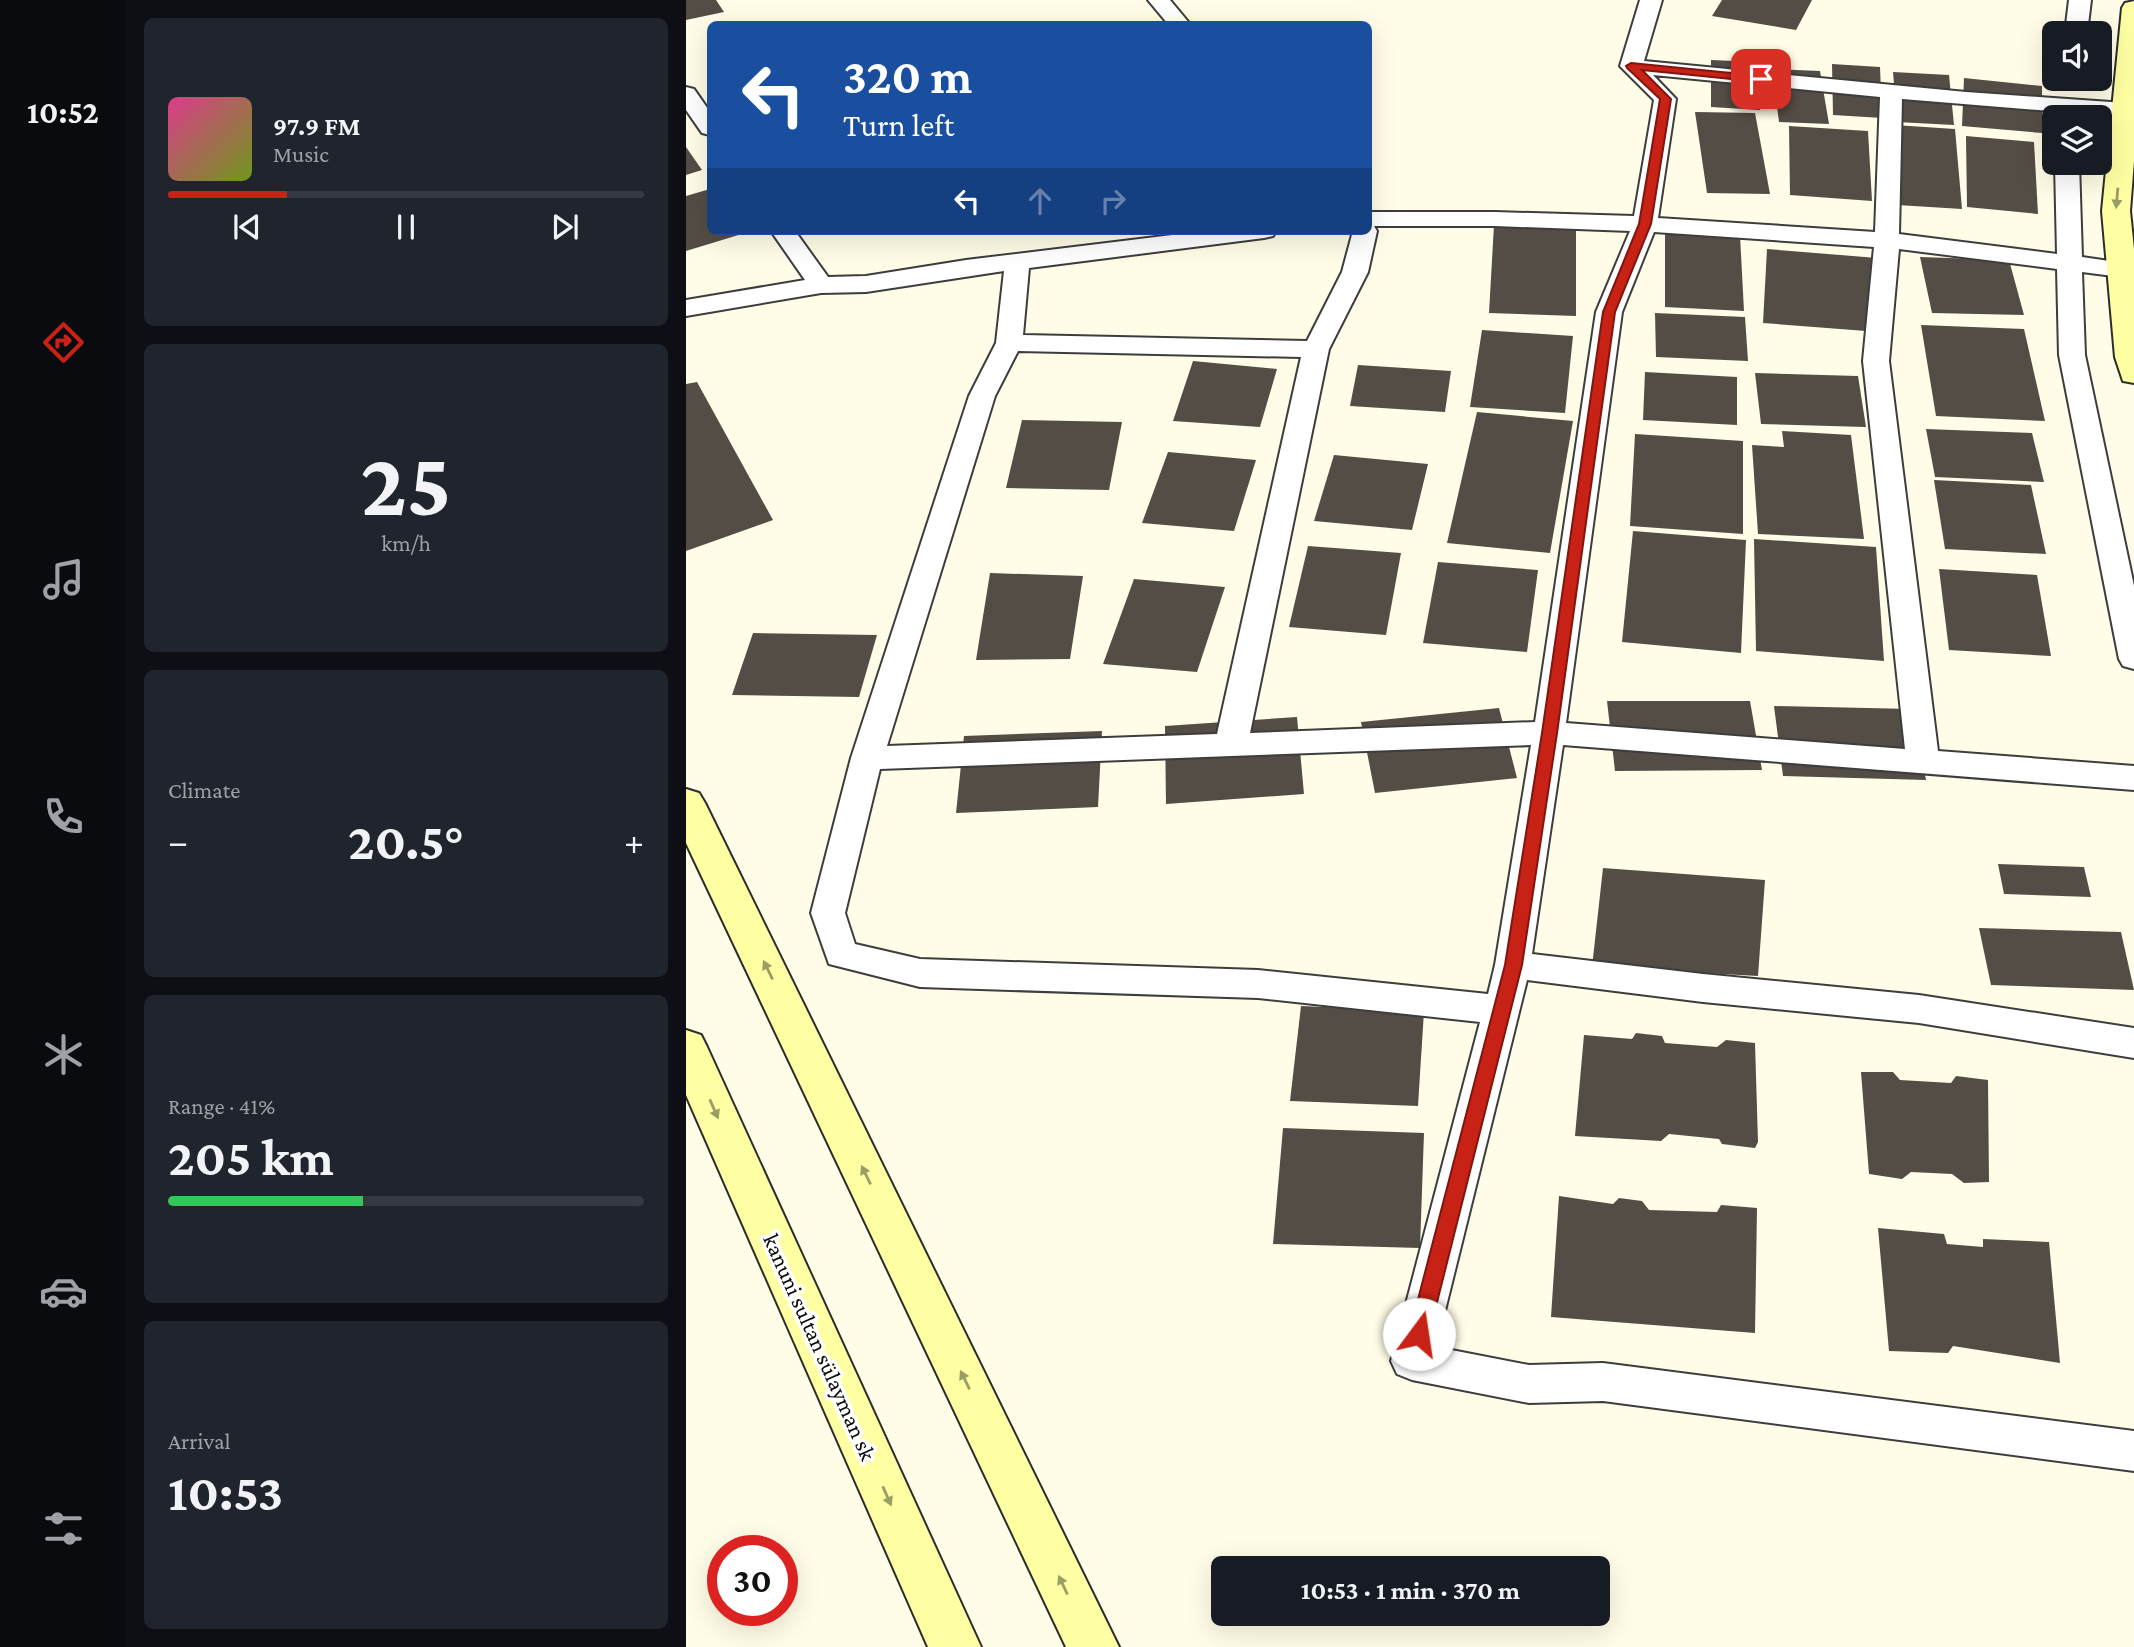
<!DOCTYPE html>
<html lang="en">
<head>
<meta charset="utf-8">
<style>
	:root { --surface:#171b24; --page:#20242c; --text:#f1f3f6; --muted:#9ea1a6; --line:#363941; --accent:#c72215 }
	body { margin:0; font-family:"Crimson Pro",serif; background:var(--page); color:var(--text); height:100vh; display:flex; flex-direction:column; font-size:26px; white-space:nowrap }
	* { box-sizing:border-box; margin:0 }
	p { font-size:23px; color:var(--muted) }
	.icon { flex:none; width:38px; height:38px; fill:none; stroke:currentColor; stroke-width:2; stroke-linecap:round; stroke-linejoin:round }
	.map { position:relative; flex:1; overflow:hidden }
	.sheet { display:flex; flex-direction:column; gap:18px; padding:18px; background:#0d0f14; width:560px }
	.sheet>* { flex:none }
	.hud { position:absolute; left:21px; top:21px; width:665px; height:214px; border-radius:10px; box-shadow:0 7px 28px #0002; background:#1a4fa0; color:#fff; overflow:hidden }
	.controls { position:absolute; left:1356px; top:21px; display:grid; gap:14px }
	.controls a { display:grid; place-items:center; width:70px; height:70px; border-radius:10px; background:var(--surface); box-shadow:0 7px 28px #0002; font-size:35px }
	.speed { position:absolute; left:21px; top:1535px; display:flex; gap:14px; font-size:35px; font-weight:700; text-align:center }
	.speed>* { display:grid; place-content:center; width:91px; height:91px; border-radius:50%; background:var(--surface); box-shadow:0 7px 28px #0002; line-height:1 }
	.speed .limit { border:10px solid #d22; background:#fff; color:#111 }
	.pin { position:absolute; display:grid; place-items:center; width:60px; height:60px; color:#fff; margin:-30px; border-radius:14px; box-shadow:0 4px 10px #0006 }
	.me { position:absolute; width:77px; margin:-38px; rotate:14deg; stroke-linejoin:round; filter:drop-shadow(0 0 5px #0008) }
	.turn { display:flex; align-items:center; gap:24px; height:147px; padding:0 21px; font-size:32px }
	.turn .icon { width:91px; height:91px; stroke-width:2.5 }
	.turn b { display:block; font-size:49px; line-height:60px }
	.lanes { display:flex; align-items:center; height:66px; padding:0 21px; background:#0003; justify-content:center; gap:35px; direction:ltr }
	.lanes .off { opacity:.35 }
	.big { font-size:52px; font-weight:700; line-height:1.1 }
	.sheet .tile { flex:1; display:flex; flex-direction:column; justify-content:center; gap:10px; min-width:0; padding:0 24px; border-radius:10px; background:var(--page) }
	.sheet .dial { align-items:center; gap:0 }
	.dial b { font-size:91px; line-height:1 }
	.song { display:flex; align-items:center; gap:21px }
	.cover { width:84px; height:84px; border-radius:10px; background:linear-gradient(135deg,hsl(330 70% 55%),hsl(80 70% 35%)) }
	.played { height:7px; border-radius:4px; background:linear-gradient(90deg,var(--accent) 25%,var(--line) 25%) }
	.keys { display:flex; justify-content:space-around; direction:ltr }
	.heat { display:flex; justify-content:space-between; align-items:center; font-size:38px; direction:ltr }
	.charge { height:10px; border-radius:5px; background:linear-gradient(90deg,#34c759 41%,var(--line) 0) }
	.trip { position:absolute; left:525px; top:1556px; width:399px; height:70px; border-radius:10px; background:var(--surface); box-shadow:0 7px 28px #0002; font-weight:700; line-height:70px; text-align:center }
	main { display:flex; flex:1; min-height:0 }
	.tabs { display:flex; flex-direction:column; width:126px; justify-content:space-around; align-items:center; background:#090b0e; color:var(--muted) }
	.tabs .icon { width:49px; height:49px }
	.tabs .selected { color:var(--accent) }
	.tabs b { font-size:32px; color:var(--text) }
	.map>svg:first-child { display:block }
</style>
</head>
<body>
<main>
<nav class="tabs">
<b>10:52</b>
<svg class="icon selected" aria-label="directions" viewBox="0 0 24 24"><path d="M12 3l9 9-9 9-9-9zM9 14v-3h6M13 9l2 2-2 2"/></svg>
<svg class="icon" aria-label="music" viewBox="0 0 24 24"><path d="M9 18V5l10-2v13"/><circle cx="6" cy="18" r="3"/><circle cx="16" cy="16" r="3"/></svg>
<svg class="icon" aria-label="phone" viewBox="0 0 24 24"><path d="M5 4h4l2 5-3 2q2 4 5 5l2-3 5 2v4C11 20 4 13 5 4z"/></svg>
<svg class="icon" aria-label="climate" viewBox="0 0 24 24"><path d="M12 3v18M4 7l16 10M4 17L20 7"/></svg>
<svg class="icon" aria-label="car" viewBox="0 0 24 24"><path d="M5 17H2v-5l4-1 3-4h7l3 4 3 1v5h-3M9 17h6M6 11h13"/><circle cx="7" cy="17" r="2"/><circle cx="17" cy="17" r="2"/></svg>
<svg class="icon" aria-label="filters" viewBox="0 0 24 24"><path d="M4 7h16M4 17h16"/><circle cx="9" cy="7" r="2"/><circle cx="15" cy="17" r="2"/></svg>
</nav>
<section class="sheet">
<div class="tile">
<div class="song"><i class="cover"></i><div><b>97.9 FM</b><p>Music</p></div></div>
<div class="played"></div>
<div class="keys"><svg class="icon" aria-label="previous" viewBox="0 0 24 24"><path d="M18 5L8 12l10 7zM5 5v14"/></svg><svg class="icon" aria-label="pause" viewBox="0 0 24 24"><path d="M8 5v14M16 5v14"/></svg><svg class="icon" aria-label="next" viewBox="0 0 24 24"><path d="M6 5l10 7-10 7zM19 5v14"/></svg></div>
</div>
<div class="tile dial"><b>25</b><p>km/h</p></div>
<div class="tile"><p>Climate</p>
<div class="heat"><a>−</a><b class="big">20.5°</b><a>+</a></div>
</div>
<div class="tile"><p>Range · 41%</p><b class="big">205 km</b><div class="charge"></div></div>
<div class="tile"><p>Arrival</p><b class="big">10:53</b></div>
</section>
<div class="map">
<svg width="1448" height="1647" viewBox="0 0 1448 1647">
	<rect width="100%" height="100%" fill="#fffde7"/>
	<g fill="#544d45">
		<path d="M0,0h30l8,12 -38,8z"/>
		<path d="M1036,0h90l-16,30 -84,-14z"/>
		<path d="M1025,60l47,2 2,48 -49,-3z"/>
		<path d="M1146,64l48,3 2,51 -49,-3z"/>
		<path d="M1086,69l48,2 9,53 -50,-2z"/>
		<path d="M1207,72l56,3 5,50 -57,-3z"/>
		<path d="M1278,78l78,8v47l-80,-7z"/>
		<path d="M1009,112l60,1 15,81 -63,-1z"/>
		<path d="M1208,125l61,4 7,80 -65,-4z"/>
		<path d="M1103,126l79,5 4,70 -82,-6z"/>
		<path d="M1280,136l68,6 4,72 -71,-7z"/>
		<path d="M0,147l16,23 -16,5z"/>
		<path d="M24,189v42h34l1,2 -59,18v-55z"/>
		<path d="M808,225l82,3v88l-87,-3z"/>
		<path d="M979,231l75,4 4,76 -79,-4z"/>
		<path d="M1081,249l110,9 2,74 -116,-9z"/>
		<path d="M1234,257l89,3 15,55 -92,-2z"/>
		<path d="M969,313l90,4 3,44 -92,-4z"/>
		<path d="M1235,325l103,4 21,92 -109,-5z"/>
		<path d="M796,330l91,6 -8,77 -95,-6z"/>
		<path d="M507,361l84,8 -17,58 -87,-6z"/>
		<path d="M672,365l93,6 -6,41 -95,-6z"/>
		<path d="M959,372l92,5v48l-94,-5z"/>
		<path d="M1069,373l103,3 8,51 -105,-3z"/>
		<path d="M11,382l76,138 -87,31v-167z"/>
		<path d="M791,412l96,9 -23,132 -103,-10z"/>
		<path d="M336,420l100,2 -13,68 -103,-2z"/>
		<path d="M1240,429l106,4 12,49 -109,-5z"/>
		<path d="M1096,431l69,4 13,104 -106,-5 -6,-89 32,2z"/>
		<path d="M949,434l108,7v93l-113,-8z"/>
		<path d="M482,452l88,8 -22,71 -92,-8z"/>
		<path d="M648,455l94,9 -16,66 -98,-9z"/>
		<path d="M1248,480l97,5 15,69 -101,-5z"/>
		<path d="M947,531l113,9 -5,113 -119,-11z"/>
		<path d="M1068,539l122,8 8,114 -128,-10z"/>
		<path d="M622,546l93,7 -15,82 -97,-8z"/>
		<path d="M752,562l100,8 -11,82 -104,-9z"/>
		<path d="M1253,569l98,6 14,81 -102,-6z"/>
		<path d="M304,573l93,3 -13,83 -94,1z"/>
		<path d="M448,579l91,8 -28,85 -94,-8z"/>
		<path d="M67,633l124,2 -18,62 -127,-2z"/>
		<path d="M921,701h143l12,69 -147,1z"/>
		<path d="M1088,706l138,3 14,71 -143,-4z"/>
		<path d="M813,708l18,70 -142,15 -14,-71z"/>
		<path d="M611,717l7,77 -138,10 -1,-78z"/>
		<path d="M416,731l-4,76 -142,6 8,-77z"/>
		<path d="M1312,864l86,3 7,30 -87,-3z"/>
		<path d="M917,868l162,12 -7,96 -166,-9z"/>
		<path d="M1293,928l142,4 13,58 -143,-5z"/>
		<path d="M615,1006l123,5 -6,95 -128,-5z"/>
		<path d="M950,1033l26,3 3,7 52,4 9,-7 29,3 3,99 -3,6 -33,-4 -3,-5 -50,-5 -8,7 -86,-5 9,-101 48,4z"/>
		<path d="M1175,1072h32l7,8 51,3 5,-7 32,4 1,102 -25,1 -12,-9 -41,-2 -9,7 -33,-5z"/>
		<path d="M597,1128l141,5 -4,115 -147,-4z"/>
		<path d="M873,1196l54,8 6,-6 23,3 7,9 68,2 4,-7 36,3 -2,125 -204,-16z"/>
		<path d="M1192,1228l66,6 3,10 36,3v-8l66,3 11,121 -107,-17 -5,7 -59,-2z"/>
	</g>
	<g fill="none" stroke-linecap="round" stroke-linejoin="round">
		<g stroke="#3d3d3d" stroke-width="4">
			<g id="street">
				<path d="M462,0h22l20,24h-22z"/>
				<path d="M954,0h22l-18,61 322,31 159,11 9,4 -1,8 -8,2 -223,-18 -3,135 158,20 -2,-91h24l3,94 48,7 4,5 -4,5 -9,3 -39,-5 3,83 49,231v83l-11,-3 -4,-7 -60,-304 -2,-86 -158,-20 -10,112 49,390 196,15v24l-571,-45 -31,209 171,20 216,21 215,33v30l-215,-35 -216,-21 -176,-22 -91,367 93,18 74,-2 531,68v40l-531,-70 -74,2 -117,-23 -15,-6 -6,-13 89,-339 -222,-24 -338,-11 -91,-23 -18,-51 40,-155 118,-362 27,-53 8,-72 -138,21 -45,1 -135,23v-16l119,-20 -34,-49h24l33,46 38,-1 100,-16 239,-29h71l-3,5 -9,2 -235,30 -6,67 284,6 35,-69 11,-41h15v-19h127l139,4 20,-116 -34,-34zM967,75l227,22 -5,135 -217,-14 18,-119zM688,226h121l135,5 -34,81 -61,410 -285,11 79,-384 39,-77 9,-41zM968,232l220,15 -11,114 42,388 -339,-26 56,-411zM332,351l283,6 -84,377 -330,12 108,-350zM845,745l-36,220 -7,29 -230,-24 -338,-11 -65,-15 -10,-31 35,-144z"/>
				<path d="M1383,0h22l-4,33h-22z"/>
				<path d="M0,87l8,2 16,23v23l-8,-2 -16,-23z"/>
			</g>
		</g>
		<g stroke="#2c2c2c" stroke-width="4">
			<g id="secondary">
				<path d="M1448,1v160l-4,50 4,38v134l-11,-2 -8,-24 -13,-146 20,-203 3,-5z"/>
				<path d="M0,789l13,4 6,10 414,844h-53l-380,-804z"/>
				<path d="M0,1030l15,5 6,12 274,600h-53l-242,-552z"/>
			</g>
		</g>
		<use href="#street" fill="#fff" fill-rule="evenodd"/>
		<use href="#secondary" fill="#feffa2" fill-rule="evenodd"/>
	</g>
	<defs><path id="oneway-solid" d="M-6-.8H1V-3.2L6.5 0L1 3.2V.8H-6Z" transform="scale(1.75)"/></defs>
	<g fill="#9c9d65">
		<use href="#oneway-solid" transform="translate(1431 198) rotate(95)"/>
		<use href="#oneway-solid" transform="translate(82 970) rotate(-116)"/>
		<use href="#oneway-solid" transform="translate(28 1109) rotate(66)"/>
		<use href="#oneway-solid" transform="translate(180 1175) rotate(-116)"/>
		<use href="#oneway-solid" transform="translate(279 1380) rotate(-116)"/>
		<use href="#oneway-solid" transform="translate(201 1496) rotate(66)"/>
		<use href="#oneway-solid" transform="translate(377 1585) rotate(-115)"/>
	</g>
	<path fill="#c72215" stroke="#81160e" stroke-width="2" d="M945,63l130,13 5,3 -5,3 -119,-12 29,29 -20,125 -36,88 -58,421 -35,232 -93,369 -3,6 -7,3 -7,-3 -3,-6 96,-369 37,-232 61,-421 36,-88 21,-125 -33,-31 -1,-2z"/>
	<g text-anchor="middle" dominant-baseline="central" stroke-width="7" stroke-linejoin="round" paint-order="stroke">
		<g font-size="23" fill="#0a0a0a" stroke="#fff">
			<text transform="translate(134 1347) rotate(66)">kanuni sultan sülayman sk</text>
		</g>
	</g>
</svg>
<div class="controls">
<a><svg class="icon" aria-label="sound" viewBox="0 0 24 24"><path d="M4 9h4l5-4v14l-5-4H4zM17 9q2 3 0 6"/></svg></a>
<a><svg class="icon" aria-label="layers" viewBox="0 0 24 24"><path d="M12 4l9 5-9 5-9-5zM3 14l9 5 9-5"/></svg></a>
</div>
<div class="speed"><div class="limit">30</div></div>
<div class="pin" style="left:1075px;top:79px;background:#d93025"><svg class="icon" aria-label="arrive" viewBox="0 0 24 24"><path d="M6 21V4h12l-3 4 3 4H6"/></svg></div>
<svg class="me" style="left:733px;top:1334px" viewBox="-20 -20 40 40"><circle r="19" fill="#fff"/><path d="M0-13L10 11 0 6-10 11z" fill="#c72215"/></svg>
<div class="trip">10:53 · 1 min · 370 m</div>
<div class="hud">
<div class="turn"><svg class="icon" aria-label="left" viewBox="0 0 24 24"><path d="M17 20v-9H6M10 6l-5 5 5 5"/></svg><div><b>320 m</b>Turn left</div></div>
<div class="lanes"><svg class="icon" aria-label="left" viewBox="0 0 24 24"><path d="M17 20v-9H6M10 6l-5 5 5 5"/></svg><svg class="icon off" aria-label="ahead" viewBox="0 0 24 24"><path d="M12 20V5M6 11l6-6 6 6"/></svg><svg class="icon off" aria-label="right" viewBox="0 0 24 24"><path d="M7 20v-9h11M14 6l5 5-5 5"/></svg></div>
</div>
</div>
</main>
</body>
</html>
